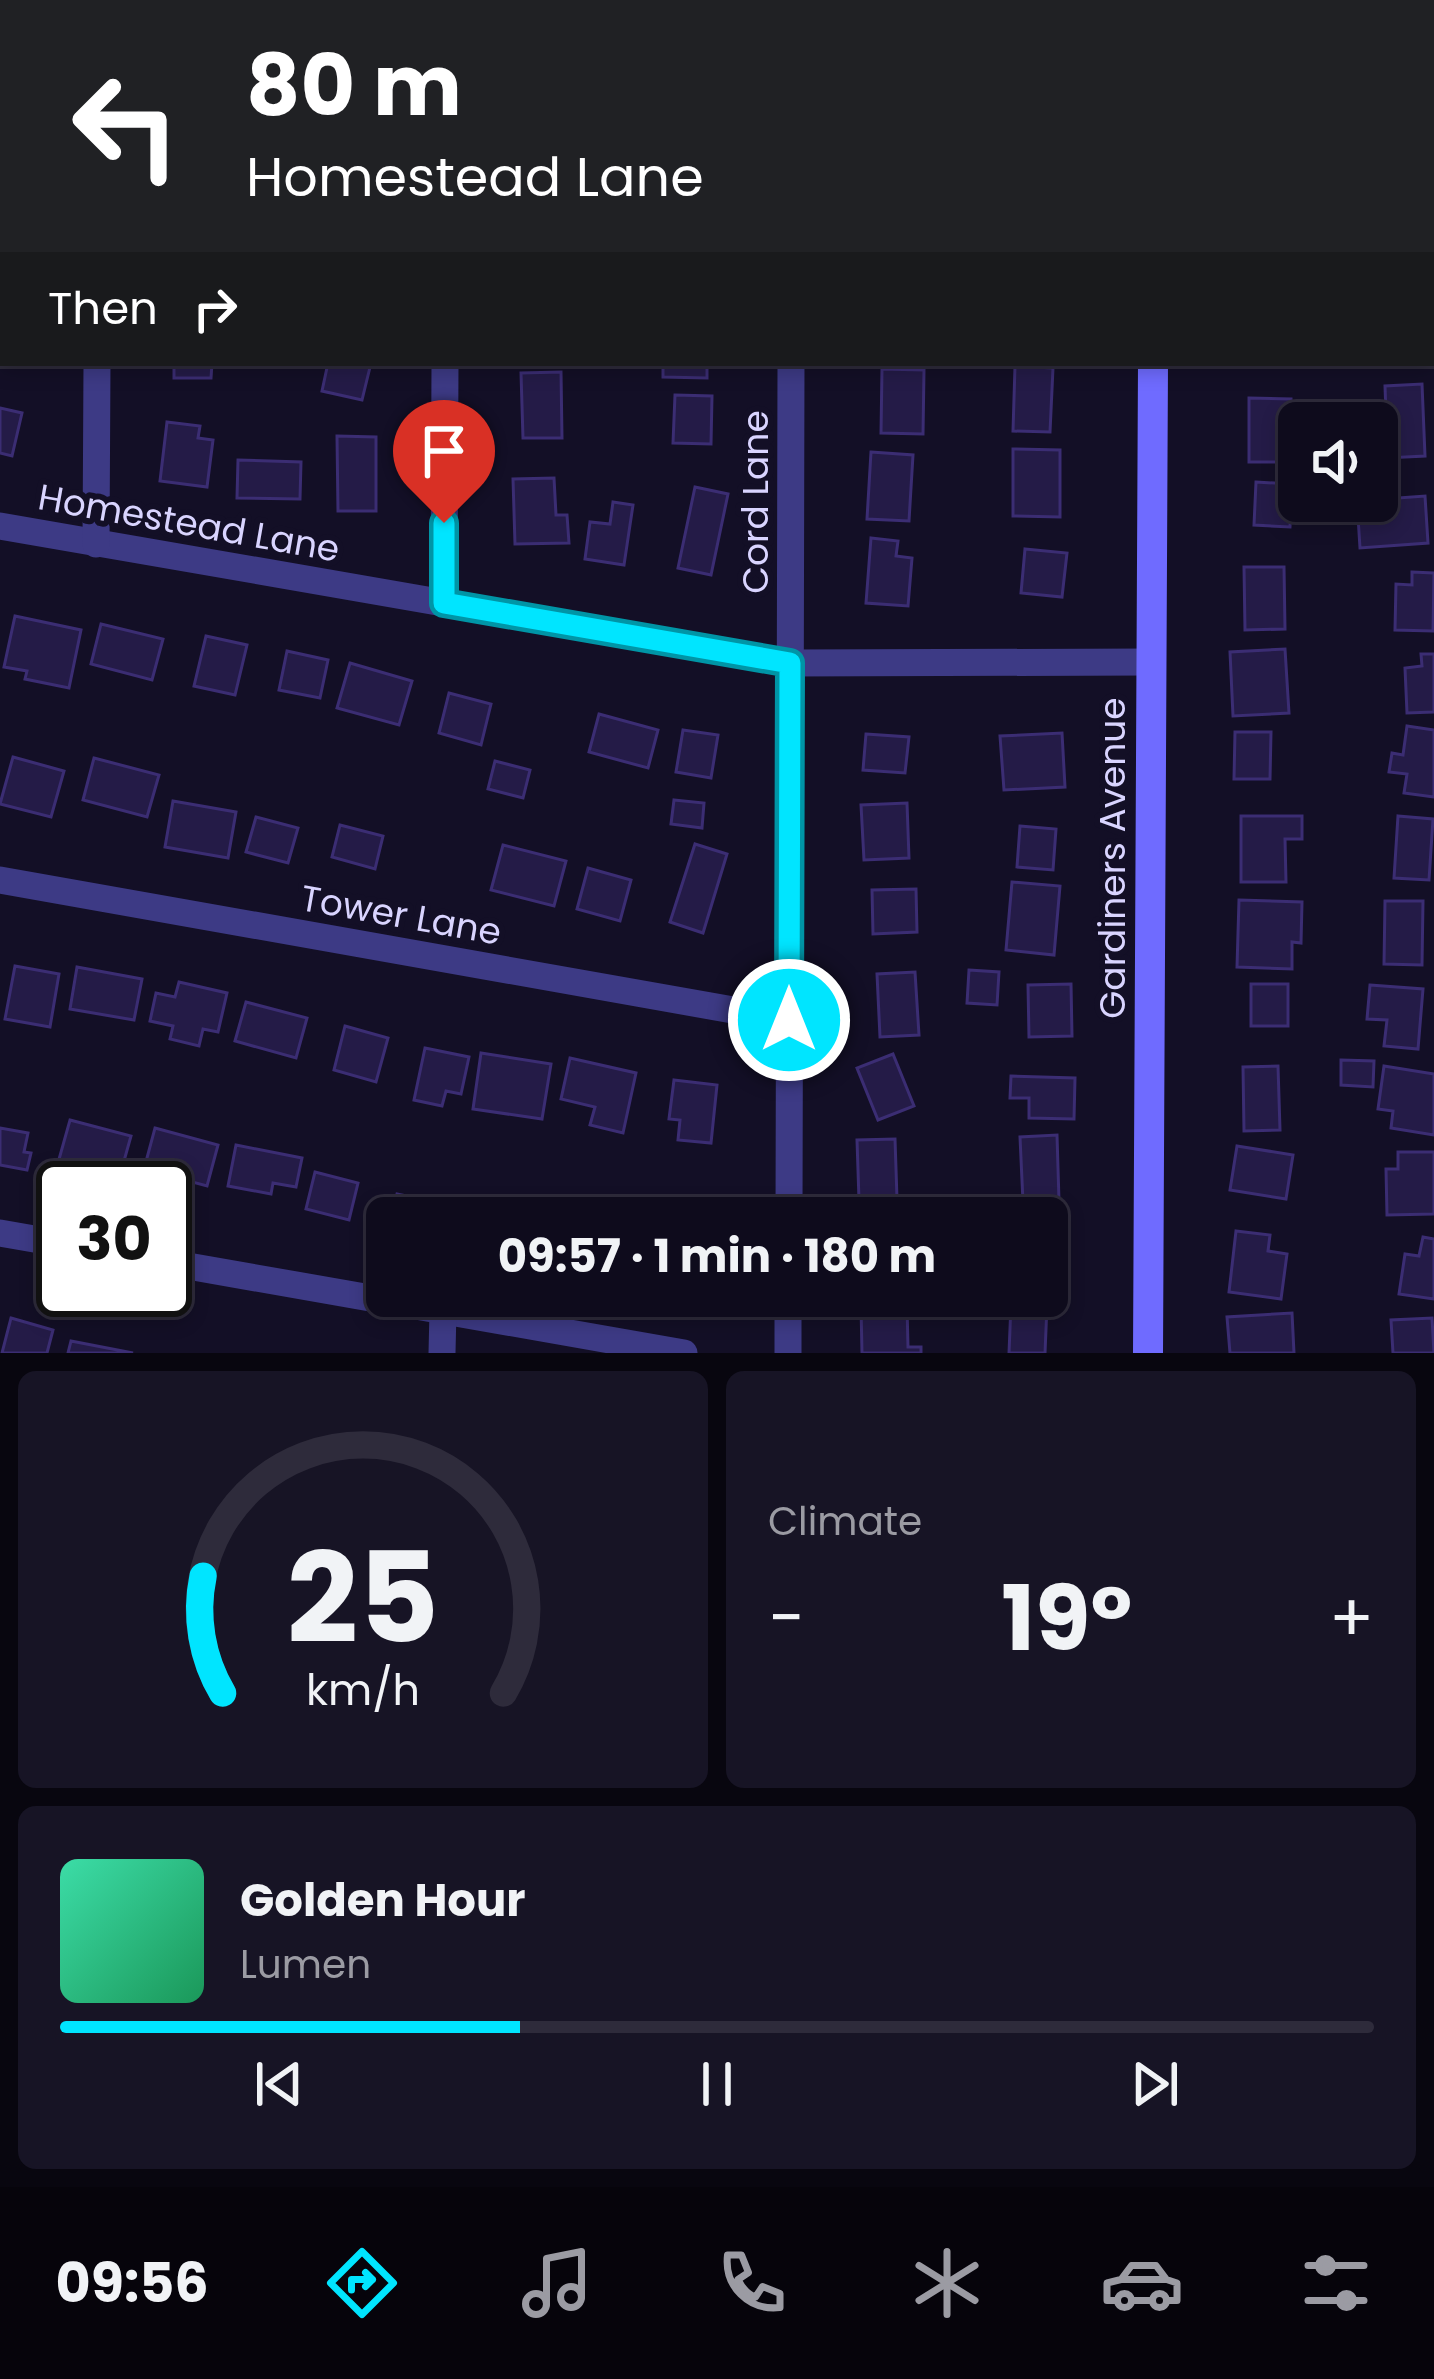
<!DOCTYPE html>
<html lang="en">
<head>
<meta charset="utf-8">
<style>
	:root { --surface:#0e0b1c; --page:#171425; --text:#f1f3f6; --muted:#9b9ba3; --line:#2e2b3b; --accent:#00e5ff }
	body { margin:0; font-family:Poppins,sans-serif; background:var(--page); color:var(--text); height:100vh; display:flex; flex-direction:column; font-size:45px; white-space:nowrap }
	* { box-sizing:border-box; margin:0 }
	p { font-size:39px; color:var(--muted) }
	.icon { flex:none; width:66px; height:66px; fill:none; stroke:currentColor; stroke-width:2; stroke-linecap:round; stroke-linejoin:round }
	.map { position:relative; height:1353px; overflow:hidden }
	.panel { display:flex; flex-direction:column; gap:18px; padding:18px; background:#08060f; flex:1 }
	.panel>* { flex:none }
	.banner { position:absolute; left:0px; top:0px; width:1434px; height:366px; box-shadow:0 6px 18px #0003,0 0 0 3px var(--line); background:#202124; color:#fff; overflow:hidden }
	.buttons { position:absolute; left:1278px; top:402px; display:grid; gap:24px }
	.buttons a { display:grid; place-items:center; width:120px; height:120px; border-radius:18px; background:var(--surface); box-shadow:0 6px 18px #0003,0 0 0 3px var(--line); font-size:60px }
	.speed { position:absolute; left:36px; top:1161px; display:flex; gap:24px; font-size:60px; font-weight:700; text-align:center }
	.speed>* { display:grid; place-content:center; width:156px; height:156px; border-radius:50%; background:var(--surface); box-shadow:0 6px 18px #0003,0 0 0 3px var(--line); line-height:1 }
	.speed .limit { border:6px solid #111; border-radius:18px; background:#fff; color:#111 }
	.pin { position:absolute; display:grid; place-items:center; width:102px; height:102px; color:#fff; margin:-123px -51px; border-radius:50% 50% 50% 0; rotate:-45deg; box-shadow:0 0 12px #0007 }
	.pin .icon { rotate:45deg }
	.me { position:absolute; width:132px; margin:-66px; rotate:0deg; stroke-linejoin:round; filter:drop-shadow(0 0 9px #0008) }
	.turn { display:flex; align-items:center; gap:42px; height:252px; padding:0 48px; font-size:54px }
	.turn .icon { width:156px; height:156px; stroke-width:2.5 }
	.turn b { display:block; font-size:84px; line-height:102px }
	.then { display:flex; align-items:center; height:114px; padding:0 48px; background:#0003; gap:24px; font-size:45px }
	.big { font-size:90px; font-weight:700; line-height:1.1 }
	.panel .card { flex:1; display:flex; flex-direction:column; justify-content:center; gap:18px; min-width:0; padding:0 42px; border-radius:18px; background:var(--page) }
	.panel .dial { align-items:center; gap:0 }
	.dial svg { height:312px; overflow:visible; fill:none; stroke:var(--line); stroke-width:7; stroke-linecap:round; text-anchor:middle }
	.dial text { fill:var(--text); stroke:none }
	.song { display:flex; align-items:center; gap:36px }
	.cover { width:144px; height:144px; border-radius:18px; background:linear-gradient(135deg,hsl(160 70% 55%),hsl(150 70% 35%)) }
	.played { height:12px; border-radius:6px; background:linear-gradient(90deg,var(--accent) 35%,var(--line) 35%) }
	.keys { display:flex; justify-content:space-around; direction:ltr }
	.heat { display:flex; justify-content:space-between; align-items:center; font-size:66px; direction:ltr }
	.panel .tiles { flex:1; display:grid; gap:18px; grid-template-columns:1fr 1fr }
	.card:last-child { grid-column:span 2 }
	.trip { position:absolute; left:366px; top:1197px; width:702px; height:120px; border-radius:18px; background:var(--surface); box-shadow:0 6px 18px #0003,0 0 0 3px var(--line); font-weight:700; line-height:120px; text-align:center }
	.dock { display:flex; height:192px; justify-content:space-around; align-items:center; background:#06040b; color:var(--muted) }
	.dock .icon { width:84px; height:84px }
	.dock .active { color:var(--accent) }
	.dock b { font-size:54px; color:var(--text) }
	.map>svg:first-child { display:block }
</style>
</head>
<body>
<div class="map">
<svg width="1434" height="1353" viewBox="0 0 1434 1353">
	<rect width="100%" height="100%" fill="#130f26"/>
	<g fill="#241b47" stroke="#3b2d73" stroke-width="3">
		<path d="M174,363h38l-1,15h-37z"/>
		<path d="M328,363h43l-9,37 -40,-9z"/>
		<path d="M663,363h44v15l-44,-1z"/>
		<path d="M1015,366l38,2 -3,64 -37,-1z"/>
		<path d="M882,369l42,1 -1,64 -42,-1z"/>
		<path d="M561,372l1,66h-39l-2,-65z"/>
		<path d="M1422,384l3,72 -39,2 -1,-21h-8l-4,-23h13l-1,-28z"/>
		<path d="M675,395l37,1 -1,48 -38,-1z"/>
		<path d="M1249,398l42,1v63h-42z"/>
		<path d="M0,408l22,5 -10,43 -12,-3z"/>
		<path d="M167,422l33,4 -2,12 15,2 -6,47 -47,-6z"/>
		<path d="M337,436l39,1v74h-38z"/>
		<path d="M1013,449l47,1v67l-47,-1z"/>
		<path d="M871,452l42,3 -4,66 -42,-2z"/>
		<path d="M238,460l63,2 -1,37 -63,-1z"/>
		<path d="M554,478l2,37h11l2,28 -54,1 -2,-65z"/>
		<path d="M1256,482l36,2 -2,43 -36,-2z"/>
		<path d="M695,487l33,7 -17,81 -33,-7z"/>
		<path d="M1425,496l3,47 -68,5 -3,-47z"/>
		<path d="M613,502l20,3 -9,60 -39,-6 5,-37 20,2z"/>
		<path d="M871,538l27,3 -2,15 16,2 -4,48 -42,-3z"/>
		<path d="M1025,549l42,4 -5,44 -41,-4z"/>
		<path d="M1244,567h40l1,62 -40,1z"/>
		<path d="M1412,572l22,1 -1,58 -38,-1 1,-46 16,1z"/>
		<path d="M15,616l66,14 -12,58 -44,-9 2,-8 -23,-4z"/>
		<path d="M101,624l62,15 -11,41 -61,-16z"/>
		<path d="M206,636l41,9 -12,50 -41,-9z"/>
		<path d="M1285,649l4,64 -56,3 -3,-64z"/>
		<path d="M287,651l41,9 -8,38 -41,-8z"/>
		<path d="M1421,654h13v58l-27,1 -2,-45 17,-2z"/>
		<path d="M350,663l62,18 -13,44 -62,-17z"/>
		<path d="M449,693l42,11 -10,41 -42,-12z"/>
		<path d="M599,714l59,16 -10,38 -59,-16z"/>
		<path d="M1407,726l27,4v67l-30,-4 3,-19 -18,-2 3,-19 11,2z"/>
		<path d="M683,730l35,5 -7,43 -35,-6z"/>
		<path d="M1235,732h36l-1,47h-36z"/>
		<path d="M1062,733l3,54 -61,3 -4,-54z"/>
		<path d="M866,734l43,3 -4,36 -42,-3z"/>
		<path d="M13,757l51,14 -13,46 -51,-13z"/>
		<path d="M94,758l65,17 -12,42 -64,-17z"/>
		<path d="M495,761l35,9 -7,28 -35,-9z"/>
		<path d="M674,800l30,3 -2,25 -31,-4z"/>
		<path d="M173,801l63,11 -8,46 -63,-11z"/>
		<path d="M907,803l2,55 -45,2 -3,-55z"/>
		<path d="M1241,816h61v23h-17l1,43h-45z"/>
		<path d="M1398,816l35,3 -4,61 -35,-2z"/>
		<path d="M256,817l42,11 -10,35 -42,-11z"/>
		<path d="M340,825l43,11 -8,33 -43,-12z"/>
		<path d="M1020,826l36,3 -3,41 -36,-3z"/>
		<path d="M695,844l32,10 -24,79 -33,-11z"/>
		<path d="M503,845l63,16 -12,45 -63,-16z"/>
		<path d="M588,868l43,12 -11,41 -43,-12z"/>
		<path d="M1012,882l48,4 -6,69 -48,-5z"/>
		<path d="M916,889l1,43 -44,2 -1,-44z"/>
		<path d="M1239,900l63,2 -1,41 -9,-1v27l-55,-2z"/>
		<path d="M1385,901h38l-1,64 -38,-1z"/>
		<path d="M15,966l44,8 -9,53 -45,-8z"/>
		<path d="M77,967l65,12 -8,41 -64,-11z"/>
		<path d="M969,970l30,2 -2,33 -30,-2z"/>
		<path d="M915,972l4,63 -39,2 -3,-63z"/>
		<path d="M179,982l48,11 -9,39 -15,-3 -4,17 -29,-7 3,-13 -23,-5 6,-28 19,4z"/>
		<path d="M1071,984l1,52 -43,1 -1,-52z"/>
		<rect x="1251" y="984" width="37" height="42"/>
		<path d="M1370,985l53,4 -5,60 -34,-3 3,-26 -20,-1z"/>
		<path d="M246,1002l61,16 -11,40 -61,-17z"/>
		<path d="M345,1026l43,12 -12,44 -42,-12z"/>
		<path d="M425,1048l44,9 -8,37 -15,-3 -4,15 -28,-6z"/>
		<path d="M481,1053l70,11 -9,55 -69,-10z"/>
		<path d="M893,1054l21,52 -36,14 -21,-52z"/>
		<path d="M570,1058l66,15 -13,60 -33,-8 5,-18 -34,-8z"/>
		<path d="M1341,1060l33,1 -1,26 -32,-2z"/>
		<path d="M1278,1066l2,64 -36,1 -1,-64z"/>
		<path d="M1384,1066l50,8v61l-43,-7 2,-17 -15,-2z"/>
		<path d="M1011,1076l64,2 -1,41 -45,-1v-20h-19z"/>
		<path d="M674,1080l43,5 -6,58 -33,-3 2,-20 -11,-1z"/>
		<path d="M70,1120l61,16 -14,50 -61,-16z"/>
		<path d="M0,1128l28,5 -4,19 7,1 -4,17 -27,-5z"/>
		<path d="M155,1128l63,17 -11,41 -63,-17z"/>
		<path d="M1057,1135l2,66 -36,1 -3,-65z"/>
		<path d="M895,1139l2,60 -38,1 -2,-60z"/>
		<path d="M236,1145l66,13 -6,29 -23,-4 -2,11 -43,-8z"/>
		<path d="M1237,1146l56,9 -7,44 -56,-9z"/>
		<path d="M1398,1152h36v62l-47,1 -1,-46h12z"/>
		<path d="M315,1172l43,11 -9,37 -43,-11z"/>
		<path d="M397,1194l61,13 -2,11h-65z"/>
		<path d="M1236,1231l34,4 -2,16 19,3 -6,45 -52,-7z"/>
		<path d="M1423,1237l11,2v60l-35,-5 6,-40 14,2z"/>
		<path d="M1011,1304l36,1 -2,48h-36z"/>
		<path d="M907,1306l1,41h13v6h-59l-1,-46z"/>
		<path d="M1292,1313l2,40h-64l-3,-36z"/>
		<path d="M11,1318l42,12 -6,23h-45z"/>
		<path d="M1432,1318l2,35h-41l-2,-33z"/>
		<path d="M71,1341l62,12h-65z"/>
	</g>
	<g fill="none" stroke-linecap="round" stroke-linejoin="round">
		<g stroke="#3d3a85" stroke-width="27">
			<path d="M98,3v-3"/>
			<path d="M446,3v-3"/>
			<path d="M792,3v-3"/>
			<path d="M0,175h3"/>
			<path d="M0,526l790,137 362,-1"/>
			<path d="M96,544l1,-181"/>
			<path d="M444,603l1,-240"/>
			<path d="M0,880l789,140"/>
			<path d="M789,1218l2,-855"/>
			<path d="M0,1233l63,11"/>
			<path d="M165,1262l519,91"/>
			<path d="M442,1353l1,-43"/>
			<path d="M788,1353v-57"/>
		</g>
		<g stroke="#6f6bff" stroke-width="30">
			<path d="M1154,3v-3"/>
			<path d="M1148,1353l5,-990"/>
		</g>
	</g>
	<g fill="none" stroke-linecap="round" stroke-linejoin="round">
		<g stroke="#0095a6" stroke-width="30">
			<path id="route" d="M444,523v80l346,60 -1,357"/>
		</g>
		<use href="#route" stroke="#00e5ff" stroke-width="21"/>
	</g>
	<g text-anchor="middle" dominant-baseline="central" stroke-width="12" stroke-linejoin="round" paint-order="stroke">
		<g font-size="36" fill="#d9d4ff" stroke="#130f26">
			<text transform="translate(755 502) rotate(-90)">Cord Lane</text>
			<text transform="translate(189 523) rotate(10)">Homestead Lane</text>
			<text transform="translate(1112 858) rotate(-90)">Gardiners Avenue</text>
			<text transform="translate(401 915) rotate(10)">Tower Lane</text>
		</g>
	</g>
</svg>
<div class="buttons">
<a><svg class="icon" aria-label="sound" viewBox="0 0 24 24"><path d="M4 9h4l5-4v14l-5-4H4zM17 9q2 3 0 6"/></svg></a>
</div>
<div class="speed"><div class="limit">30</div></div>
<div class="pin" style="left:444px;top:523px;background:#d93025"><svg class="icon" aria-label="arrive" viewBox="0 0 24 24"><path d="M6 21V4h12l-3 4 3 4H6"/></svg></div>
<svg class="me" style="left:789px;top:1020px" viewBox="-20 -20 40 40"><circle r="17" fill="#00e5ff" stroke="#fff" stroke-width="3"/><path d="M0-11L8 9 0 5-8 9z" fill="#fff"/></svg>
<div class="trip">09:57 · 1 min · 180 m</div>
<div class="banner">
<div class="turn"><svg class="icon" aria-label="left" viewBox="0 0 24 24"><path d="M17 20v-9H6M10 6l-5 5 5 5"/></svg><div><b>80 m</b>Homestead Lane</div></div>
<div class="then">Then<svg class="icon" aria-label="right" viewBox="0 0 24 24"><path d="M7 20v-9h11M14 6l5 5-5 5"/></svg></div>
</div>
</div>
<section class="panel">
<div class="tiles">
<div class="card dial"><svg viewBox="0 0 100 80">
<path d="M14 69A42 42 0 1 1 86 69"/>
<path d="M14 69A42 42 0 0 1 9 39" stroke="#00e5ff"/>
<text x="50" y="56" font-size="32" font-weight="700">25</text>
<text x="50" y="72" font-size="11">km/h</text>
</svg></div>
<div class="card"><p>Climate</p>
<div class="heat"><a>−</a><b class="big">19°</b><a>+</a></div>
</div>
<div class="card">
<div class="song"><i class="cover"></i><div><b>Golden Hour</b><p>Lumen</p></div></div>
<div class="played"></div>
<div class="keys"><svg class="icon" aria-label="previous" viewBox="0 0 24 24"><path d="M18 5L8 12l10 7zM5 5v14"/></svg><svg class="icon" aria-label="pause" viewBox="0 0 24 24"><path d="M8 5v14M16 5v14"/></svg><svg class="icon" aria-label="next" viewBox="0 0 24 24"><path d="M6 5l10 7-10 7zM19 5v14"/></svg></div>
</div>
</div>
</section>
<nav class="dock">
<b>09:56</b>
<svg class="icon active" aria-label="directions" viewBox="0 0 24 24"><path d="M12 3l9 9-9 9-9-9zM9 14v-3h6M13 9l2 2-2 2"/></svg>
<svg class="icon" aria-label="music" viewBox="0 0 24 24"><path d="M9 18V5l10-2v13"/><circle cx="6" cy="18" r="3"/><circle cx="16" cy="16" r="3"/></svg>
<svg class="icon" aria-label="phone" viewBox="0 0 24 24"><path d="M5 4h4l2 5-3 2q2 4 5 5l2-3 5 2v4C11 20 4 13 5 4z"/></svg>
<svg class="icon" aria-label="climate" viewBox="0 0 24 24"><path d="M12 3v18M4 7l16 10M4 17L20 7"/></svg>
<svg class="icon" aria-label="car" viewBox="0 0 24 24"><path d="M5 17H2v-5l4-1 3-4h7l3 4 3 1v5h-3M9 17h6M6 11h13"/><circle cx="7" cy="17" r="2"/><circle cx="17" cy="17" r="2"/></svg>
<svg class="icon" aria-label="filters" viewBox="0 0 24 24"><path d="M4 7h16M4 17h16"/><circle cx="9" cy="7" r="2"/><circle cx="15" cy="17" r="2"/></svg>
</nav>
</body>
</html>
